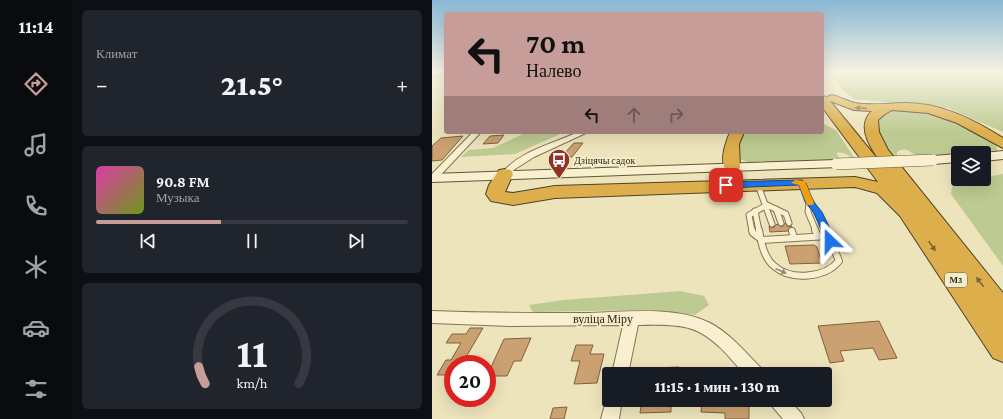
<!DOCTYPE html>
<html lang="ru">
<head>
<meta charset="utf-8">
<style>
	:root { --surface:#171b24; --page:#20242c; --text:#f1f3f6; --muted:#9ea1a6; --line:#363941; --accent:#c69d99 }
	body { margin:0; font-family:"Crimson Pro",serif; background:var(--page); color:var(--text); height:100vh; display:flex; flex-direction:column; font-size:15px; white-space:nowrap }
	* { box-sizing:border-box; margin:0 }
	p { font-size:13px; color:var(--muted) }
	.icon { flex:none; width:22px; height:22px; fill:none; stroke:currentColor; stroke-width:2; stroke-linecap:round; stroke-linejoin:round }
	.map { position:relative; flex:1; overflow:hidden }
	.sheet { display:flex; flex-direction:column; gap:10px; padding:10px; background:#0d0f14; width:360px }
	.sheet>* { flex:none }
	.banner { position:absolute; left:12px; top:12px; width:380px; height:122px; border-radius:4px; box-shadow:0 4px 16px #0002; background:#c69d99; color:#111; overflow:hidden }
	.buttons { position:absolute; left:519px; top:146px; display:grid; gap:8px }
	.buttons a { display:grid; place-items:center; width:40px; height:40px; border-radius:4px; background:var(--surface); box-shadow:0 4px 16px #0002; font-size:20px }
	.speed { position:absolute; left:12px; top:355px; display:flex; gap:8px; font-size:20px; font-weight:700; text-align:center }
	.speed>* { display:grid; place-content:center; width:52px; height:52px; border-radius:50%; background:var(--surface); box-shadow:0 4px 16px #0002; line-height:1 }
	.speed .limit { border:6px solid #d22; background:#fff; color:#111 }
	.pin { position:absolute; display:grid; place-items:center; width:34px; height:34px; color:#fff; margin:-17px; border-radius:8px; box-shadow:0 2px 6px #0006 }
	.me { position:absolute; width:44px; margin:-22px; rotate:337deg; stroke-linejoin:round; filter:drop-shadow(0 0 3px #0008) }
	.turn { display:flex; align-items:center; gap:14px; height:84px; padding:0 16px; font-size:18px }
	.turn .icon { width:52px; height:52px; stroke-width:2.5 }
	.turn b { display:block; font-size:28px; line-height:34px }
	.lanes { display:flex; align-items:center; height:38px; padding:0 16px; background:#0003; justify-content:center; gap:20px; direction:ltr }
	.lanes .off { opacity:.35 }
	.big { font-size:30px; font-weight:800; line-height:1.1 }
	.sheet .tile { flex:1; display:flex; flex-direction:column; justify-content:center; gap:6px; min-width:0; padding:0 14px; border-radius:6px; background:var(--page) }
	.sheet .dial { align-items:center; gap:0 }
	.dial svg { height:104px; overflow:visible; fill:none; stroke:var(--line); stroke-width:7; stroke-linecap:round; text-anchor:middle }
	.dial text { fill:var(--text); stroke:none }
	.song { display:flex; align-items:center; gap:12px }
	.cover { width:48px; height:48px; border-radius:6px; background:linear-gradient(135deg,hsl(320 70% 55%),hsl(80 70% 35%)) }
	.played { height:4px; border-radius:2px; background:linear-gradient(90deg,var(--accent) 40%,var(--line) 40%) }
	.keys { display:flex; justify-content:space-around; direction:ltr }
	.heat { display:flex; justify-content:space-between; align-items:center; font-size:22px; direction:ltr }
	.trip { position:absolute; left:170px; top:367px; width:230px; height:40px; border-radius:4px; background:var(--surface); box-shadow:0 4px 16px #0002; font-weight:800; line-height:40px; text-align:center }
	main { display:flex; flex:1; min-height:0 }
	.tabs { display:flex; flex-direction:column; width:72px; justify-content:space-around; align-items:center; background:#090b0e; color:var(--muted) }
	.tabs .icon { width:28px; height:28px }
	.tabs .current { color:var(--accent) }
	.tabs b { font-size:18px; color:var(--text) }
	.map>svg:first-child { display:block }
</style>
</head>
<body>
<main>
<nav class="tabs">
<b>11:14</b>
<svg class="icon current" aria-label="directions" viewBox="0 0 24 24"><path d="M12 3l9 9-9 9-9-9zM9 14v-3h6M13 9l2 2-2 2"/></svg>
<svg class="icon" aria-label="music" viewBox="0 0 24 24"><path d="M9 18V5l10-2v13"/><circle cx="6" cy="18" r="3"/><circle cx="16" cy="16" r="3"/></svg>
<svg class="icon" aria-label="phone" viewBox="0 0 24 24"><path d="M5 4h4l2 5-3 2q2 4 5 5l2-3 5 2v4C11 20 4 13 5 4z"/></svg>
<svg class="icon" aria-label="climate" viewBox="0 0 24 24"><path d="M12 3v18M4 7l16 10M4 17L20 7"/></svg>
<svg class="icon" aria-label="car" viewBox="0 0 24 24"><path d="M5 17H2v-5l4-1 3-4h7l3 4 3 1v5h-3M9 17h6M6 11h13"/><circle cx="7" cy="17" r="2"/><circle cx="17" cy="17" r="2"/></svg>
<svg class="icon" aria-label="filters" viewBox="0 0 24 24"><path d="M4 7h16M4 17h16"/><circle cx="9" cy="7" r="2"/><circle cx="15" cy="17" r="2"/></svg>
</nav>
<section class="sheet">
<div class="tile"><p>Климат</p>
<div class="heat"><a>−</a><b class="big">21.5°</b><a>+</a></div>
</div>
<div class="tile">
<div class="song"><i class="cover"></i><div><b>90.8 FM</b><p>Музыка</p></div></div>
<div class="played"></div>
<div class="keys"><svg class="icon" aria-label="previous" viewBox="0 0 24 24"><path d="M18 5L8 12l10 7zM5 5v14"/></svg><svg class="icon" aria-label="pause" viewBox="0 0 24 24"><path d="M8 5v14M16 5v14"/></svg><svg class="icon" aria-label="next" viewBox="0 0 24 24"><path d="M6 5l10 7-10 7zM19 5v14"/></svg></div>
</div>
<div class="tile dial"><svg viewBox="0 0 100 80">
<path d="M14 69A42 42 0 1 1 86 69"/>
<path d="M14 69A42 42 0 0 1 9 56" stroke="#c69d99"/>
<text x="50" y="56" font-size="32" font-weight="700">11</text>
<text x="50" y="72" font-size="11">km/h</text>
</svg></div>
</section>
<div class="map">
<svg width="571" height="419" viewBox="0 0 571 419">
	<rect width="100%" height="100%" fill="#ede4bc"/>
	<g fill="#bdca91">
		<path d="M398,73h173v59l-55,-24 -94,-9 -11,-9z"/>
		<path d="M470,108l44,7 48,28 4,7 -3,3h-37v3c-10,0 -30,3 -38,1 -9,-2 -12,-12 -23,-5v4l-4,1c-16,-18 -21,-16 -14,-42l8,-4z"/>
		<path d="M390,123l14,7 19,29c-6,-2 -10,-8 -19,-6l5,7 -89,4 -15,-6v-14l4,-12h81z"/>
		<path d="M95,132h38l-50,22 -54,3 8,-7 24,-2z"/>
		<path d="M571,174v92l-52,-72 1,-7 8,-5z"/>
		<path d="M248,291l24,5 5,9 -14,10 -50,-5 -112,2 -4,-7 35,-5z"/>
	</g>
	<g fill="#cba172" stroke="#82603c">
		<path d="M72,135l-6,8 -15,1 7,-8z"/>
		<path d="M31,136l-21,24 -10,1v-15l9,-8z"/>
		<path d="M142,143h9l-11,14 -10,-1z"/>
		<path d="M353,223l3,4 4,-1 -4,5 -18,1 -1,-6 4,2 4,-4 5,3z"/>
		<path d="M382,245l3,2 5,16 -32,1 -5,-18z"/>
		<path d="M447,321l18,37 -18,2 -6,-12 -33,3 4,10 -14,2 -12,-37z"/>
		<path d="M38,328h13l-21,36h-9v11h-16l9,-15h5l10,-17h-15l6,-9h14z"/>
		<path d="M99,338l-10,23h-7l-7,15h-20l17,-37z"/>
		<path d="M144,345h17l-3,9h14l-7,29 -23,1 6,-23h-9z"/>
		<path d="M247,367v7h-27v-6z"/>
		<path d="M210,400h29v12l-31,1z"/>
		<path d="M270,400h29v2l18,1v16h-24v-6l-24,-1z"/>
		<path d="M135,407l-3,12h-14l3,-11z"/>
	</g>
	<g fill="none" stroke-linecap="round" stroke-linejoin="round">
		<g stroke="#847456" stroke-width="7">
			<g id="lane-far1">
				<path d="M370,184c7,17 17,30 24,47"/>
				<path d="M326,185l14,39"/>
				<path d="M377,202l-1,10 8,19"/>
				<path d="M344,209l5,14"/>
				<path d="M323,211l4,20"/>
				<path d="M320,231l-3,-16 18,-10 19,9 3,9"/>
			</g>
		</g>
		<g stroke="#847456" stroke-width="8">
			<g id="lane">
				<path d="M320,230l1,3 9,7 66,-4"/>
				<path d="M327,230c2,12 5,28 15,36 17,15 51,12 65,-5l-13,-31"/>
				<path d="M383,230l3,6"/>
				<path d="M360,231l2,7"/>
			</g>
		</g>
		<g stroke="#847456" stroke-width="2">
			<g id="street">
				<path d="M4,73h10v4l-12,-1v-2z"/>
				<path d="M41,132h8l-46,49 -3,1v-8z"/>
				<path d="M146,132h10l-54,25 -19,12 -7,7h-6l-1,-2c18,-23 52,-30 77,-42z"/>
				<path d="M0,311c52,2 104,2 156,2 37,-1 86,-7 120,9 21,10 37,30 53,46l2,6h-19c-13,-15 -27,-33 -45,-42 -17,-9 -43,-7 -61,-7l-10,49h-16l11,-49 -112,1 -79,-3z"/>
				<path d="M176,394l1,6h13l-3,19h-18z"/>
				<path d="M338,400h19l12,13 3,6h-21l-11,-13z"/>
			</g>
		</g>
		<g stroke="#65553a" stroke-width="2">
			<g id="secondary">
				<path d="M571,151v8l-19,2v-8z"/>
				<path d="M526,154v8l-25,2 -6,-4 6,-4z"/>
				<path d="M404,160l6,4 -2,3 -408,15v-8z"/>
			</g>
		</g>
		<g stroke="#51412b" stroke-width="2">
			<g id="highway">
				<path d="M400,95c8,2 15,6 23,8 17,3 33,0 50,0 36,0 68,16 98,35v10l-46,-25 -29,-10 -36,-3 -7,4 -7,6 1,12 9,18 115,143v69l-10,-4 -93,-142 -23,-23 -22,-6 -300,11 -42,7 -22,-4 -5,-7 3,-9 10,-15 6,-1 6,1 2,4 -8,18 8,1 42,-7 300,-9 23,5 -56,-75v-11l5,1zM398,101l24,9 18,1c-20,18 6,47 17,62z"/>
				<path d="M298,132h14l-5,12 1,23 -2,3 -6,2 -6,-2c-7,-10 0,-28 4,-38z"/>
			</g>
		</g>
		<use href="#lane-far1" stroke="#f8f0cf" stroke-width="5"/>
		<use href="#lane" stroke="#f8f0cf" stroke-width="6"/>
		<use href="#street" fill="#f8f0cf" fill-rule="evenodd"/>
		<use href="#secondary" fill="#f8f0cf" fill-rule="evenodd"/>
		<use href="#highway" fill="#ddae4c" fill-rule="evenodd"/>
		<g stroke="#65553a" stroke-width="12" stroke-linecap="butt">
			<path id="secondary-bridge" d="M404,164l97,-4"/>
		</g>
		<use href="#secondary-bridge" stroke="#f8f0cf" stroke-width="11"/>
	</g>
	<defs><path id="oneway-solid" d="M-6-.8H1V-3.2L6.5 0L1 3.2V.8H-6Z"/></defs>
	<g fill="#7f6531">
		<use href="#oneway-solid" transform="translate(429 108) rotate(-178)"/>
		<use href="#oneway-solid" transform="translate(500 246) rotate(55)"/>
		<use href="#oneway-solid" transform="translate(548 282) rotate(-127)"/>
	</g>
	<use fill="#968c75" href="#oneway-solid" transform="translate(349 271) rotate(24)"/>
	<linearGradient id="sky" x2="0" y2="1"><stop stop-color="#8bb8d5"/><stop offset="0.55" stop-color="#f7f3e1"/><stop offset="1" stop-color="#f7f3e1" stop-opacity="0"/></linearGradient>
	<rect width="571" height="132" fill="url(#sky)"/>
	<path fill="#1a73e8" stroke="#114b97" d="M370,180l4,3 7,18 9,11 14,29 -2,3h-7l-13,-31 -9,-11 -6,-17 -73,3 -4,-3 4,-3z"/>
	<path fill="#f59e0b" d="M363,180l10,1 9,22 -1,2h-6l-8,-20 -8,-2z"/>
	<defs>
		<g id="bus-pin" transform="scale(1.15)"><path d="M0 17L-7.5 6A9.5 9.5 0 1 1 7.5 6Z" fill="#923327" stroke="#f4edcc"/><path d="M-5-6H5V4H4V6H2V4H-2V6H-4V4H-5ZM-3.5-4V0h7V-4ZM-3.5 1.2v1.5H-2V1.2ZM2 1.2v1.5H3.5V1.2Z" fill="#fff"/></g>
	</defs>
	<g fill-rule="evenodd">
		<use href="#bus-pin" x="127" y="160"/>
	</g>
	<g text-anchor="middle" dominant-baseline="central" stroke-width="4" stroke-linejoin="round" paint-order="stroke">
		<rect fill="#f4edcc" stroke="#6d6450" stroke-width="1" x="513" y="273" width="22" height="14" rx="3"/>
		<g font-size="9" font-weight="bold" fill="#33291b">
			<text x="524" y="280">М3</text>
		</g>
		<g font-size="10" fill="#33291b" stroke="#f4edcc" text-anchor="start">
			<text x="142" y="160">Дзіцячы садок</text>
		</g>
		<g font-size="12" fill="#33291b" stroke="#f4edcc">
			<text x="171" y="319">вуліца Міру</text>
		</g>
	</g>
</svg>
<div class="buttons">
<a><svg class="icon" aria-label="layers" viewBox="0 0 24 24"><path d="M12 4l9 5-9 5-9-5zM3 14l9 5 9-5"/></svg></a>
</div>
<div class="speed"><div class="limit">20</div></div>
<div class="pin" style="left:294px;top:185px;background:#d93025"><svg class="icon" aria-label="arrive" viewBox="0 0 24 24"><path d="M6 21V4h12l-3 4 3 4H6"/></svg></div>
<svg class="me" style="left:398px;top:241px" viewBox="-20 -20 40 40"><path d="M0-17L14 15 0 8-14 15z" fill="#1a73e8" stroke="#fff" stroke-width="4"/></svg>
<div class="trip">11:15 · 1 мин · 130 m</div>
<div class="banner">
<div class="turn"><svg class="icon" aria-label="left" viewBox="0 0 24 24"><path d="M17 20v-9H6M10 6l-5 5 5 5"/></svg><div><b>70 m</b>Налево</div></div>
<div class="lanes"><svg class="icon" aria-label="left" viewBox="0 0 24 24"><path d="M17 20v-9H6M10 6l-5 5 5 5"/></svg><svg class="icon off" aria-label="ahead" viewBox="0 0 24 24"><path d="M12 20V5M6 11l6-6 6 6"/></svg><svg class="icon off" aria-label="right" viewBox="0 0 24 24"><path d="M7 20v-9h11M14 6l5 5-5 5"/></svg></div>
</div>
</div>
</main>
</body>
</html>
